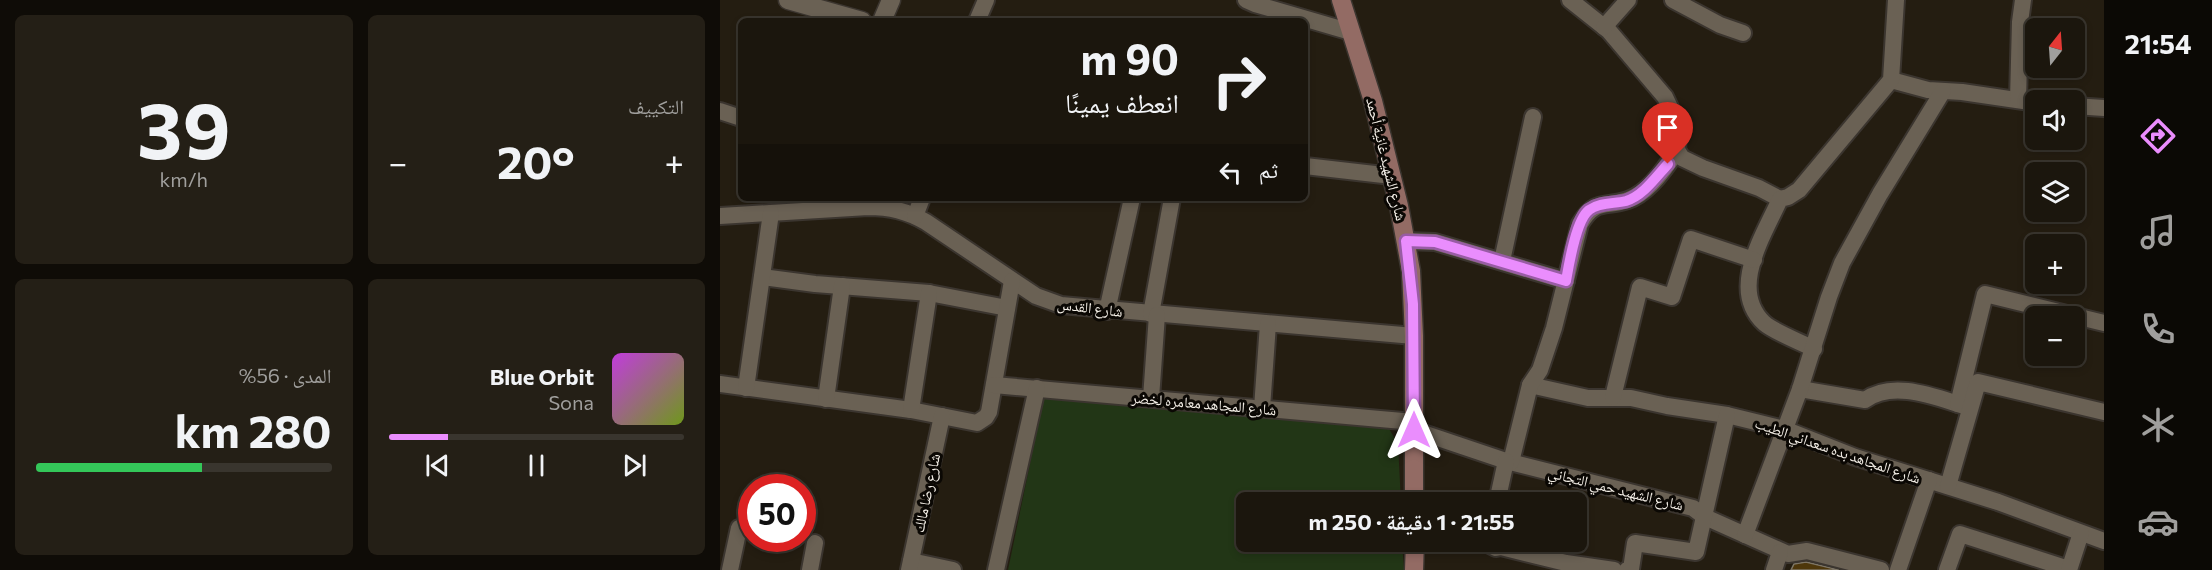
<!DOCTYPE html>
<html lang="ar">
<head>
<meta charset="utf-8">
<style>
	:root { --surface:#1b160d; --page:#241f16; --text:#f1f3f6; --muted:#a09f9d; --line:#39352e; --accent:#ea8dfd }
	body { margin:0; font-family:Commissioner,"Noto Naskh Arabic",sans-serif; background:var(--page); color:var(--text); direction:rtl; height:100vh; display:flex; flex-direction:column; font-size:22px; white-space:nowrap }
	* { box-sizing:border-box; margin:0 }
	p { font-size:20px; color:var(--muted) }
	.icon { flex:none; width:33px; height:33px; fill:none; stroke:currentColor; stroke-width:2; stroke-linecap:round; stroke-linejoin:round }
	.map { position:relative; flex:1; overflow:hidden; direction:ltr }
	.details { display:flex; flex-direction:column; gap:15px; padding:15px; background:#0f0c07; width:720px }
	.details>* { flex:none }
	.guide { position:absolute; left:18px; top:18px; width:570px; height:183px; border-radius:9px; box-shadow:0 3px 9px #0003,0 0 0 2px var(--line); direction:rtl; background:#1b160d; color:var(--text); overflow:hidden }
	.needle { width:39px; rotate:17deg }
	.buttons { position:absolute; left:1305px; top:18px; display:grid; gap:12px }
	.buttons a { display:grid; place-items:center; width:60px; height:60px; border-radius:9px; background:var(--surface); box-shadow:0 3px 9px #0003,0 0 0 2px var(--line); font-size:30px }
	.speed { position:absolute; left:18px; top:474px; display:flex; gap:12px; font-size:30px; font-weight:700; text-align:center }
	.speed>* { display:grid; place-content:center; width:78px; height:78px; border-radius:50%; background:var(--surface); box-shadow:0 3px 9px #0003,0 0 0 2px var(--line); line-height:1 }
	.speed .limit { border:9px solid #d22; background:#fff; color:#111 }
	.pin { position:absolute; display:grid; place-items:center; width:51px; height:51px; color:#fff; margin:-62px -26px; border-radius:50% 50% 50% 0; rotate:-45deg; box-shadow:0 0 6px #0007 }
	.pin .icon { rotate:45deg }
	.me { position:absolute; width:66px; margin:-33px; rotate:0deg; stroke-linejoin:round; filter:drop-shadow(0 0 4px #0008) }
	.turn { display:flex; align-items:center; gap:21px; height:126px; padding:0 30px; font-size:27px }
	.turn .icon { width:78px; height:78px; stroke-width:2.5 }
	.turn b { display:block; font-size:42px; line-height:51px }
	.then { display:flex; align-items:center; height:57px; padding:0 30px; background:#0003; gap:12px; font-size:22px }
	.big { font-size:45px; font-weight:700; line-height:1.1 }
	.details .tile { flex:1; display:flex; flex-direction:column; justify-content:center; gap:9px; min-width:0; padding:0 21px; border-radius:9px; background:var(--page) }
	.details .dial { align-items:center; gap:0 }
	.dial b { font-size:78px; line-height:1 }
	.song { display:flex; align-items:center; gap:18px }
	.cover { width:72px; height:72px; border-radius:9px; background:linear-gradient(135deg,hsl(290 70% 55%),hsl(80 70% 35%)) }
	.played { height:6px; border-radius:3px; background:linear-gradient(90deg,var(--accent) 20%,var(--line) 20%) }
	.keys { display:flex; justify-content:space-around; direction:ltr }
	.heat { display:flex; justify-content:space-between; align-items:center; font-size:33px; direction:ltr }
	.charge { height:9px; border-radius:4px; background:linear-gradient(90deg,#34c759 56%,var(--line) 0) }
	.details .tiles { flex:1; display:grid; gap:15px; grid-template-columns:repeat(2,1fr) }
	.trip { position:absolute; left:516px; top:492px; width:351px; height:60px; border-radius:9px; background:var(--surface); box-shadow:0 3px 9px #0003,0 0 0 2px var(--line); font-weight:700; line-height:60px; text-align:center; direction:rtl }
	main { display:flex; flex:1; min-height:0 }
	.dock { display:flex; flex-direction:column; width:108px; justify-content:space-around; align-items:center; background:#0b0905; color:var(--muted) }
	.dock .icon { width:42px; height:42px }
	.dock .active { color:var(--accent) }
	.dock b { font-size:27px; color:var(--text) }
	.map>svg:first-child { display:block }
</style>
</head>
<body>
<main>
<nav class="dock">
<b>21:54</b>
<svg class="icon active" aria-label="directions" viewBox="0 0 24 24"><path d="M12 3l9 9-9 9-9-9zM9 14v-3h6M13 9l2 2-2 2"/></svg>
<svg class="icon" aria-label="music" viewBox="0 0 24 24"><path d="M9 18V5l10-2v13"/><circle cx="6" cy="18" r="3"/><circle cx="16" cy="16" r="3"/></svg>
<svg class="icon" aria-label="phone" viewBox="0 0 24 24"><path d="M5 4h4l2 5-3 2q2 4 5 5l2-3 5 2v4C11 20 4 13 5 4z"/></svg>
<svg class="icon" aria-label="climate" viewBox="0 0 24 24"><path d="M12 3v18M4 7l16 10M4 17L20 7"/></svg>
<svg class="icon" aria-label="car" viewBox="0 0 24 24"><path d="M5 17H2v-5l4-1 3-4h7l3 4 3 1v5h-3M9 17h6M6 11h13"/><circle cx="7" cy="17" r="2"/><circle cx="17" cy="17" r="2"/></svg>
</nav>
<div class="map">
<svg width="1384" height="570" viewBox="0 0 1384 570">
	<rect width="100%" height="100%" fill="#241d11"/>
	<path fill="#223616" d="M324,396l344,31 10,17 3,58h-155v40h156l2,28h-396z"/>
	<path fill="#4e370b" stroke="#7d7566" stroke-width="1.5" d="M1086,562l33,8h-48l3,-6z"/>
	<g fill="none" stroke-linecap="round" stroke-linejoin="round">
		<g stroke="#3b352f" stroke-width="20">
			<g id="minor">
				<path d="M526,0l9,4 96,28"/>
				<path d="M850,0l39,31 56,66 8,17 5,18 -1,18 5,8 21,10 56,20 21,11"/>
				<path d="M953,0l47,25 23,8"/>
				<path d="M257,21l9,-21"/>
				<path d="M884,27l24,-27"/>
				<path d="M1171,80l37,10 34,2 74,11"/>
				<path d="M1298,100l2,-78 3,-22"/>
				<path d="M1354,106l30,2"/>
				<path d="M0,111l21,7"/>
				<path d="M585,166l87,10"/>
				<path d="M0,216l148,-9c22,0 39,4 58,15l110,74 25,9 353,31"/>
				<path d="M195,216l7,-18"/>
				<path d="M686,241l29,1 131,39"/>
				<path d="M782,261l31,-144"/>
				<path d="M42,277l53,7 114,9 78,15"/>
				<path d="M387,311l25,-113"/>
				<path d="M431,314l21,-116"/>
				<path d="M1094,349c-13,-7 -40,-17 -50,-26 -36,-34 0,-88 16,-124l8,-2 11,-7 92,-110 5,-80"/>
				<path d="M0,384l191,26 66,13 9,-6 3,-5 23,-131"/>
				<path d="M274,385l420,37"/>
				<path d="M810,385l58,13h43l36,8 60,9 57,14 71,28 143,45 106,39"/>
				<path d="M26,388l25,-175"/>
				<path d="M1080,389l65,11c29,-21 72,-2 103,7"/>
				<path d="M893,397l27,-110 32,10 19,-58 63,21"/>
				<path d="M431,398l6,-83"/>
				<path d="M106,399l16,-113"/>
				<path d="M1238,404l27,-110 119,29"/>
				<path d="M542,408l6,-84"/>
				<path d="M191,410l18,-117"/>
				<path d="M694,430l92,31 187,47 12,9 83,37 19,-3 74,19"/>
				<path d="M791,462l19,-77 10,-15 14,-42 26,-104c16,-26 24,-16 48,-24 20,-7 38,-32 49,-50"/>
				<path d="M1228,486l30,-104 126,30"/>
				<path d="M777,502l9,-41"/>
				<path d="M1025,535l55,-146 29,-92 13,-34 38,-69 63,-103"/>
				<path d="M770,542v3l6,3 5,-1 65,16 48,7"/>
				<path d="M191,561l42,9"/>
				<path d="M10,570l9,-42"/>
				<path d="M90,570l5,-27"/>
				<path d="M189,570l33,-154"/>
				<path d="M276,570l41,-182"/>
				<path d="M907,570l4,-1 4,-26 61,9 31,-137"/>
				<path d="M1054,570l6,-18"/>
				<path d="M1178,570l31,-90"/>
				<path d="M1227,570l13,-36 109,35"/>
				<path d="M1349,570l12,-37"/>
			</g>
		</g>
		<g stroke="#3b352f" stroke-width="21">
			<g id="tertiary">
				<path d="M68,0l74,21"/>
				<path d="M162,21l9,-21"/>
			</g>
		</g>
		<g stroke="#3b352f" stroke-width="21">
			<g id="secondary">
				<path d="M621,0l32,101 26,105 12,65 3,65v166"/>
				<path d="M694,570l1,-28"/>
			</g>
		</g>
		<use href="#minor" stroke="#6a6154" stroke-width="16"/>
		<use href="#tertiary" stroke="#6a6154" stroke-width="18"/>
		<use href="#secondary" stroke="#936b64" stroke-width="18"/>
	</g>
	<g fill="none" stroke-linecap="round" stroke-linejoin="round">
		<g stroke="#985ca4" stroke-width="15">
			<path id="route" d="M694,430l-1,-126 -7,-63 29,1 131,39c3,-17 10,-61 23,-71 11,-8 25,-6 37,-9 17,-5 30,-24 42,-37"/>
		</g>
		<use href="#route" stroke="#ea8dfd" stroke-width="10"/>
	</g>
	<g text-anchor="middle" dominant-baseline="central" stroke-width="6" stroke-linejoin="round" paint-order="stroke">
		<g font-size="15" fill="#f4efe7" stroke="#0b0804">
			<text transform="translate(667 159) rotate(76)">شارع الشهيد غانية أحمد</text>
			<text transform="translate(370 307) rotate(7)">شارع القدس</text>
			<text transform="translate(484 403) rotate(5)">شارع المجاهد معامره لخضر</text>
			<text transform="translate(1118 450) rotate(19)">شارع المجاهد بده سعداني الطيب</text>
			<text transform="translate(896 488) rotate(14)">شارع الشهيد حمي التجاني</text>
			<text transform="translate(206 493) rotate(-78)">شارع رضا مالك</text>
		</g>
	</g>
</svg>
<div class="buttons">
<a><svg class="needle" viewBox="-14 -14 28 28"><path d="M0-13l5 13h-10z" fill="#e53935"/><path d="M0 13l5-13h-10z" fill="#a09f9d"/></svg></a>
<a><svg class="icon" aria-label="sound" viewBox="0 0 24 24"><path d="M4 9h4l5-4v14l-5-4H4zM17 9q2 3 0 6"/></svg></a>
<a><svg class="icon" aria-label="layers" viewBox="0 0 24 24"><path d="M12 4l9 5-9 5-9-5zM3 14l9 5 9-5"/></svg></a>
<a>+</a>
<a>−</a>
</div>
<div class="speed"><div class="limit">50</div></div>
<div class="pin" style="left:948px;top:164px;background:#d93025"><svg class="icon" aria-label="arrive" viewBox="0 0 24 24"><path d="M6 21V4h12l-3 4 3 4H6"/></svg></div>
<svg class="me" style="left:694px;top:430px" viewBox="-20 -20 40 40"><path d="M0-17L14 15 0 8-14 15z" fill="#ea8dfd" stroke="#fff" stroke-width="4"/></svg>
<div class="trip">21:55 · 1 دقيقة · 250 m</div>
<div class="guide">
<div class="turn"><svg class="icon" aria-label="right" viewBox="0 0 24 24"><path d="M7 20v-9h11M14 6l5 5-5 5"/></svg><div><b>90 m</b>انعطف يمينًا</div></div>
<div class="then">ثم<svg class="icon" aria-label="left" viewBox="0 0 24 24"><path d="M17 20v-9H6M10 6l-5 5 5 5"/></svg></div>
</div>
</div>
<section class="details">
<div class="tiles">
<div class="tile"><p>التكييف</p>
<div class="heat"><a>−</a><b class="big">20°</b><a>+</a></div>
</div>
<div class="tile dial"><b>39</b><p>km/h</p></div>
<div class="tile">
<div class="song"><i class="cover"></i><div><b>Blue Orbit</b><p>Sona</p></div></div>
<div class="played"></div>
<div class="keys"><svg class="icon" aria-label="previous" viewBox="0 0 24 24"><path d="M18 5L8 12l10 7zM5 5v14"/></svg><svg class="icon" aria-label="pause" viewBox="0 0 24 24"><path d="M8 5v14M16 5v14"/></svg><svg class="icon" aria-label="next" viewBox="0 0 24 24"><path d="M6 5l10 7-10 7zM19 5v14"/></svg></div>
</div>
<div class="tile"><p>المدى · 56%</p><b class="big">280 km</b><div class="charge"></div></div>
</div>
</section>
</main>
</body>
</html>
